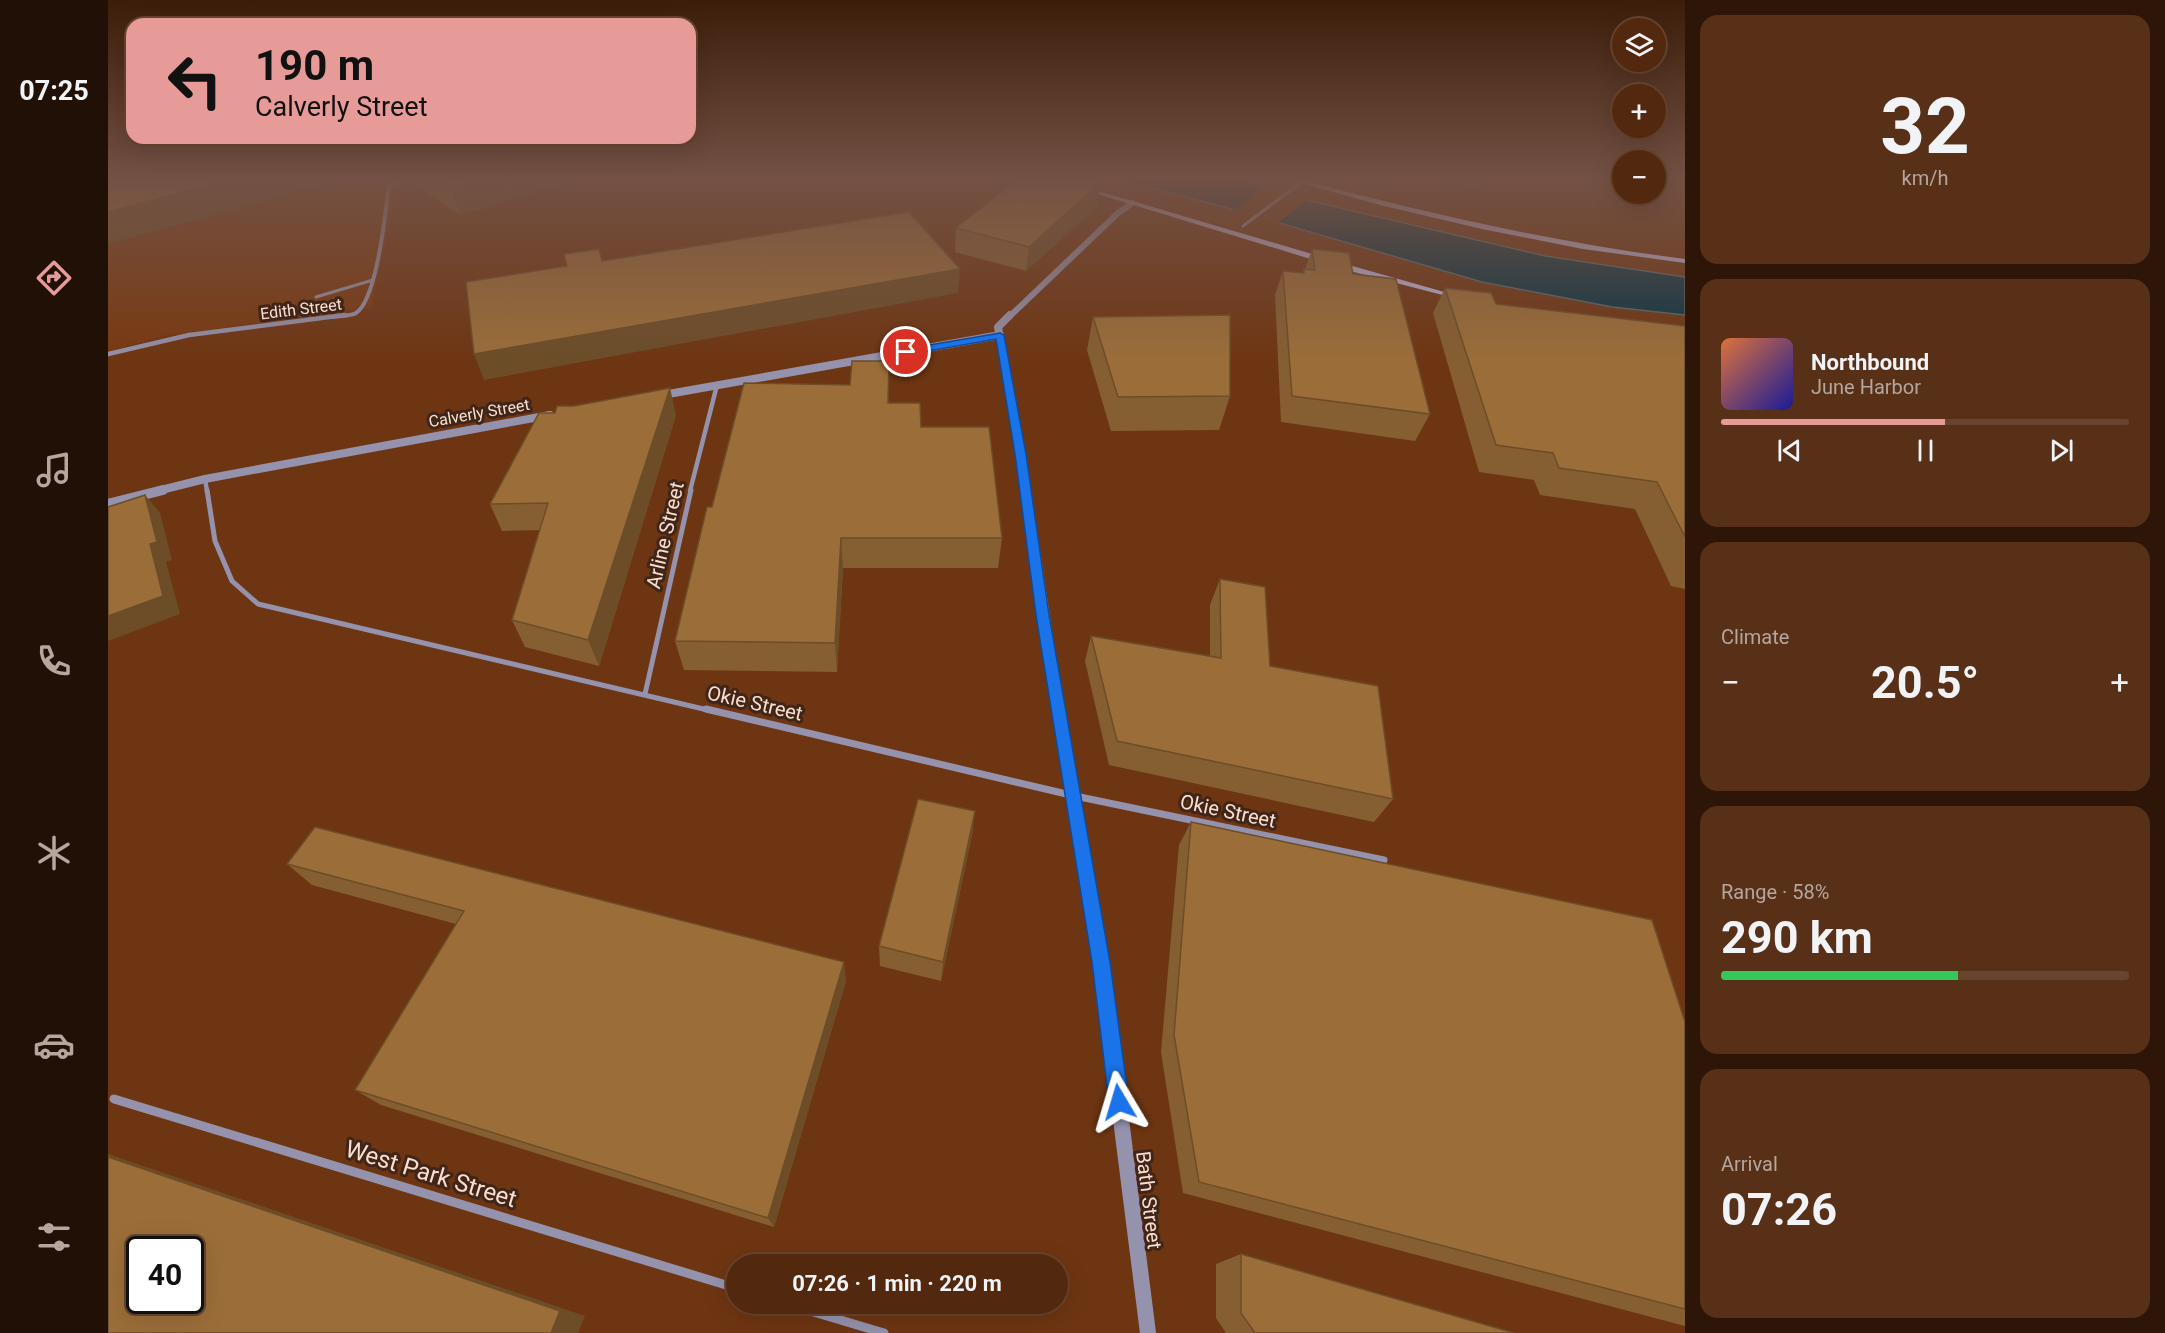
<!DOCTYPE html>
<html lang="en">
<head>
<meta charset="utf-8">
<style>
	:root { --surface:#52280e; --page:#583017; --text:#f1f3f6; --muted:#b5a69e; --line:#68442e; --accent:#e69b98 }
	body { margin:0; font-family:Roboto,sans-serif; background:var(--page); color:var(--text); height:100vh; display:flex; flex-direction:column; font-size:22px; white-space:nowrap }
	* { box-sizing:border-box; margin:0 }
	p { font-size:20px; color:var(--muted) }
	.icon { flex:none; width:33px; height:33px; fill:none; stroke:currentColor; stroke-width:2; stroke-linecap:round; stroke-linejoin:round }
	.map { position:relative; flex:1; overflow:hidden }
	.side { display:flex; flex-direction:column; gap:15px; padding:15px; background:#2d1608; width:480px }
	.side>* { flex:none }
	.banner { position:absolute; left:18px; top:18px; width:570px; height:126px; border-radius:18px; box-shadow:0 6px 24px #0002,0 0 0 2px var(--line); background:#e69b98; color:#111; overflow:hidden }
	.fabs { position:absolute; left:1504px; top:18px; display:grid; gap:12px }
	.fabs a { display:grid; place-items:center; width:54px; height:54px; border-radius:50%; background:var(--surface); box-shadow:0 6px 24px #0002,0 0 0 2px var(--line); font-size:30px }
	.speed { position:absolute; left:18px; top:1236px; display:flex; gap:12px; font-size:30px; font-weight:700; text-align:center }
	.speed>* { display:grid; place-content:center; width:78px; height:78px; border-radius:50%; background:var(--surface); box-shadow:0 6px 24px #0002,0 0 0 2px var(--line); line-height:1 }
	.speed .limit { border:3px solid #111; border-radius:9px; background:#fff; color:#111 }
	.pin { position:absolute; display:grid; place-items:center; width:51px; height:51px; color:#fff; margin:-26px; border:3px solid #fff; border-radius:50%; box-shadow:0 2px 6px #0007 }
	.me { position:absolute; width:66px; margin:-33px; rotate:353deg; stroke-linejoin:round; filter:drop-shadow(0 0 4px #0008) }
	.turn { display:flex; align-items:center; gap:21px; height:126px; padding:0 30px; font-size:27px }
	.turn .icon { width:78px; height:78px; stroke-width:2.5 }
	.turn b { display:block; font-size:42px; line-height:51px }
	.big { font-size:45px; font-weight:700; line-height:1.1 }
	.side .card { flex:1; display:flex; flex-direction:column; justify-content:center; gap:9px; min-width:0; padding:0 21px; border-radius:18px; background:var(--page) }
	.side .dial { align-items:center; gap:0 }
	.dial b { font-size:78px; line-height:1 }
	.song { display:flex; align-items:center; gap:18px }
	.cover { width:72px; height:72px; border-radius:9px; background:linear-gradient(135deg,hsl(20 70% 55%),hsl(240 70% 35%)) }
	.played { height:6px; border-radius:3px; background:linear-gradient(90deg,var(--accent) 55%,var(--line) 55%) }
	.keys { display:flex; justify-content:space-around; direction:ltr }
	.heat { display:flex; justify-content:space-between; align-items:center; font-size:33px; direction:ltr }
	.charge { height:9px; border-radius:4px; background:linear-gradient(90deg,#34c759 58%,var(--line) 0) }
	.trip { position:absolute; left:618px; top:1254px; width:342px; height:60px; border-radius:30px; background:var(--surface); box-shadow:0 6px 24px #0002,0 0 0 2px var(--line); font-weight:700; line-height:60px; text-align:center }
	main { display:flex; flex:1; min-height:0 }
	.dock { display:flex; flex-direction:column; width:108px; justify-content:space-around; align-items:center; background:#211006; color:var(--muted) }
	.dock .icon { width:42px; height:42px }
	.dock .active { color:var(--accent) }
	.dock b { font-size:27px; color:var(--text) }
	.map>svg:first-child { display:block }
</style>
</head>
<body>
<main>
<nav class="dock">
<b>07:25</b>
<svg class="icon active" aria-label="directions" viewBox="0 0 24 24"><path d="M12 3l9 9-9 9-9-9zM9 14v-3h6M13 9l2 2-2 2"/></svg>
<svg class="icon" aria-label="music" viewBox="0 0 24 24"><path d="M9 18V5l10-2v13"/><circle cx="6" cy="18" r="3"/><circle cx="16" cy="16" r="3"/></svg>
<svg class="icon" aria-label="phone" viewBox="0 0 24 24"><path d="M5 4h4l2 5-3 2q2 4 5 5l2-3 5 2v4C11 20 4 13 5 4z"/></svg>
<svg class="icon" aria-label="climate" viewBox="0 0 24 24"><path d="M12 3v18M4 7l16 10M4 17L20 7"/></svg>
<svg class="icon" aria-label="car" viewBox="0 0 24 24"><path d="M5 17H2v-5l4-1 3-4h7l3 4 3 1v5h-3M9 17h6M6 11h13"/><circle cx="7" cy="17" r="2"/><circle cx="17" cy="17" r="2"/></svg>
<svg class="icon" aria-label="filters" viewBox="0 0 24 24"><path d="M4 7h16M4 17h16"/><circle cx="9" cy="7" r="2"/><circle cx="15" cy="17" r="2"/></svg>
</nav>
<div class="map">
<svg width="1577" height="1333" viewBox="0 0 1577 1333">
	<rect width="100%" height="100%" fill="#6e3512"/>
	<path fill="#79380f" d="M0,177h295l-4,6 -27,122 -6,3 -199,27 -59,16z"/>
	<path fill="#083444" stroke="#51676e" stroke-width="1.5" d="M1003,177h118l77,23 239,56 140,21v38l-73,-8 -130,-25 -247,-72z"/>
	<path fill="#6e3512" d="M1160,185l39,12 6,1 -7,2 -30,25 -44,-13z"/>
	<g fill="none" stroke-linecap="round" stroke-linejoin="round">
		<path stroke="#9492ad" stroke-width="3" d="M208,297l57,-17"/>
		<path stroke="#9492ad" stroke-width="3" d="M1135,226l56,-42"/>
		<g stroke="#9492ad" stroke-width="4">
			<path d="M283,185l26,-8"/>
			<path d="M225,317c7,-1 18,-1 23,-4 22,-14 30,-108 34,-136"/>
		</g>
		<g stroke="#9492ad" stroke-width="4.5">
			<path d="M0,354l81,-19 156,-20"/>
			<path d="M97,479l2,12"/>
			<path d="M582,491l27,-106"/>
		</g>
		<g stroke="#9492ad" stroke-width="5">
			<path d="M99,490l8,51 17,40 26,23 454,107"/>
			<path d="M537,694l46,-204"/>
		</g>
		<path stroke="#9492ad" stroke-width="7" d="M598,709l369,87 309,64"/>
		<g stroke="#9492ad" stroke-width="9">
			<path d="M6,1099l622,189"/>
			<path d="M679,1304l97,29"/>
		</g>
		<path stroke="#9492ad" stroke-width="6" d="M901,317l108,-103 15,-11"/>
		<g stroke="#9492ad" stroke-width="8">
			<path d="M902,315l-12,12 28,164"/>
			<path d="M549,396l343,-61"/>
			<path d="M49,491l48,-12 345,-64"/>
		</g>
		<g stroke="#9492ad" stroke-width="10">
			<path d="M918,490l33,221"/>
			<path d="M0,504l55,-14"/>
		</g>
		<path stroke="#9492ad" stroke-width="12" d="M951,709l45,278"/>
		<path stroke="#9492ad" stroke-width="16" d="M996,985l44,348"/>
		<g fill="#bebbe6" fill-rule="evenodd">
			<path d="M1172,177h11c130,35 260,65 394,82v4l-102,-14 -101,-20 -102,-24z"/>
			<path d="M973,187h4l271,80 106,30 -4,2 -108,-28 -269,-82z"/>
		</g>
	</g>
	<g fill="#855f31">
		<path d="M303,177h170l-121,38 -47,-32z"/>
		<path d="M1252,177h32l-13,7z"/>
		<path d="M1335,177h46l-17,10z"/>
		<path d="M993,182l-4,24 -71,65 -71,-19 1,-24z"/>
		<path d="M1204,249l41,25 77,140 -15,27 -134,-19 -6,-127 8,-24 19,2 2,-4h1z"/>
		<path d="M1337,288l51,16 189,22v263l-14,-3 -36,-77 -95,-14 -6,-15 -55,-8 -46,-159z"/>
		<path d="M985,317l137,79 -11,34 -108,1 -24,-81z"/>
		<path d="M781,403l32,24 81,111 -4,30h-155l-6,104 -153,-2 -9,-29z"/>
		<path d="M568,415l-77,251 -74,-19 -13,-27 28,-90 -38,1 -12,-27z"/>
		<path d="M1112,579l50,87 123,133 -19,23 -265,-57 -24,-104 6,-25 119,20v-51z"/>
		<path d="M867,811l-3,24 -31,146 -61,-15 -1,-20z"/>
		<path d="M1083,822l494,200v304l-502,-133 -22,-141 18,-207z"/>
		<path d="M179,864l559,117 -72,246 -393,-122 -26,-15 101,-166 -144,-39z"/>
		<path d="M1133,1254l273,79h-288l-10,-15v-54z"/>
	</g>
	<g fill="#6c4d28">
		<path d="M132,177h109l-241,67v-32z"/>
		<path d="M380,177h93l-121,38 -9,-27z"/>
		<path d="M527,177h10l-10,3z"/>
		<path d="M1274,177h10l-13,7z"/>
		<path d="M1368,177h13l-17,10z"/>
		<path d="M993,182l-4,24 -71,65 3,-24z"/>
		<path d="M852,269l-2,24 -474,87 -10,-26z"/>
		<path d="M562,388l6,27 -77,251 -11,-26z"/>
		<path d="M37,495l15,18 12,47 -6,2 14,52 -72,27v-25l42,-72z"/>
		<path d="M733,538l2,30 -6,104 -2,-29z"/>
		<path d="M867,811l-3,24 -31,146 2,-19z"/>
		<path d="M736,962l2,19 -72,246 -6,-9z"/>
		<path d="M0,1154l477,162 -7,17h-27l-443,-176z"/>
	</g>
	<g fill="#9b6e39" stroke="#6c4d28" stroke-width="1.5" fill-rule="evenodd">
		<path d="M0,177h132l-132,35z"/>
		<path d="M326,177h54l-37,11z"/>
		<path d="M912,177h58l23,5 -72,65 -73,-19z"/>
		<path d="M801,212l51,57 -486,85 -8,-72 101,-16 -3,-12 35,-5 3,12z"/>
		<path d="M1204,249l37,4 4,21 43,5 34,135 -138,-18 -9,-125 21,2v-4l11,1z"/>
		<path d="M1337,288l46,5 5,11 189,22v211l-28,-55 -98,-14 -6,-15 -57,-8z"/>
		<path d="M1122,315v81l-112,1 -25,-80z"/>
		<path d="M744,361h37l-1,42h32l1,24h68l13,111h-161l-6,105 -160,-2 32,-134h5l32,-124 106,2z"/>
		<path d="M562,388l-82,252 -76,-20 36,-117 -58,1 49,-91h16l2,-7h17z"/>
		<path d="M37,495l12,47 -7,2 13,52 -55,20v-109z"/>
		<path d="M1112,579l45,8 5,79 108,20 15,113 -276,-58 -26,-105 130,22z"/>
		<path d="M810,799l57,12 -32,151 -64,-16z"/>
		<path d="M1083,822l461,98 33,102v287l-486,-127 -25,-147z"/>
		<path d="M207,827l529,135 -76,256 -413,-128 109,-179 -177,-47z"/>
		<path d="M0,1157l452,154 -9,22h-443zM32,1250h50v50h-50z"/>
		<path d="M1133,1254l273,79h-259l-14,-20z"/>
	</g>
	<linearGradient id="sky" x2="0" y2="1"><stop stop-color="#3c1d0a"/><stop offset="0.49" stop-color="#735144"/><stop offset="1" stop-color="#735144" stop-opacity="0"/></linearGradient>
	<rect width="1577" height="364" fill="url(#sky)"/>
	<path fill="#1a73e8" stroke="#114b97" stroke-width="1.5" d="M892,333l4,2 22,119 23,161 61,347 19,140 -3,7 -7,3 -7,-3 -3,-7 -17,-140 -56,-347 -21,-161 -19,-115 -90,16 -5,-3 5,-3z"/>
	<g text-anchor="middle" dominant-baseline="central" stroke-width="6" stroke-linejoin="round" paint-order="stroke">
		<g font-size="16" fill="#fbdecf" stroke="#402618">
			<text transform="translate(193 309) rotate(-7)">Edith Street</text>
			<text transform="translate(371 413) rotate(-10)">Calverly Street</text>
		</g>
		<g font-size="20" fill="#fbdecf" stroke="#402618">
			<text transform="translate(557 535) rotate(-77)">Arline Street</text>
			<text transform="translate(647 703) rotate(13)">Okie Street</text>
			<text transform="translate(1120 811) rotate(12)">Okie Street</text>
			<text transform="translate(1041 1200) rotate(83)">Bath Street</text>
		</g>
		<g font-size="24" fill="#fbdecf" stroke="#402618">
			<text transform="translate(323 1174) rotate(17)">West Park Street</text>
		</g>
	</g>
</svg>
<div class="fabs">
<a><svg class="icon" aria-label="layers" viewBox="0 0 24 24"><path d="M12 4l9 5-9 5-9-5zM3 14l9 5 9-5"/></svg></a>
<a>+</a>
<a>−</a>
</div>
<div class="speed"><div class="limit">40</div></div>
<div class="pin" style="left:798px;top:352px;background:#d93025"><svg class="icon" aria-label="arrive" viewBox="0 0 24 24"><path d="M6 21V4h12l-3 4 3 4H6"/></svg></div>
<svg class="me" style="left:1011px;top:1102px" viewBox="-20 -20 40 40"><path d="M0-17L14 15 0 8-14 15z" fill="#1a73e8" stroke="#fff" stroke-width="4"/></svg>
<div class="trip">07:26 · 1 min · 220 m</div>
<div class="banner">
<div class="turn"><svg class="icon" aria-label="left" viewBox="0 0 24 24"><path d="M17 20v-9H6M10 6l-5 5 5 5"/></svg><div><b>190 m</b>Calverly Street</div></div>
</div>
</div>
<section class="side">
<div class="card dial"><b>32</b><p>km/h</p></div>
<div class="card">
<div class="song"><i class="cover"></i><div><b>Northbound</b><p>June Harbor</p></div></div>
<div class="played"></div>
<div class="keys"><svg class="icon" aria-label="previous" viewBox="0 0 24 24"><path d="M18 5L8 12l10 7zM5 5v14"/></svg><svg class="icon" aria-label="pause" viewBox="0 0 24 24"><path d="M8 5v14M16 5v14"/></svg><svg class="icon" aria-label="next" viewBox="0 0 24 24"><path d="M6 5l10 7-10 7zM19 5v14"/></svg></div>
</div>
<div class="card"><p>Climate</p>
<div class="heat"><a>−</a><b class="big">20.5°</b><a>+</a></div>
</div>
<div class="card"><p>Range · 58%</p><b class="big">290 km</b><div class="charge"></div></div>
<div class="card"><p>Arrival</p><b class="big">07:26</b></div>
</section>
</main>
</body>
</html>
